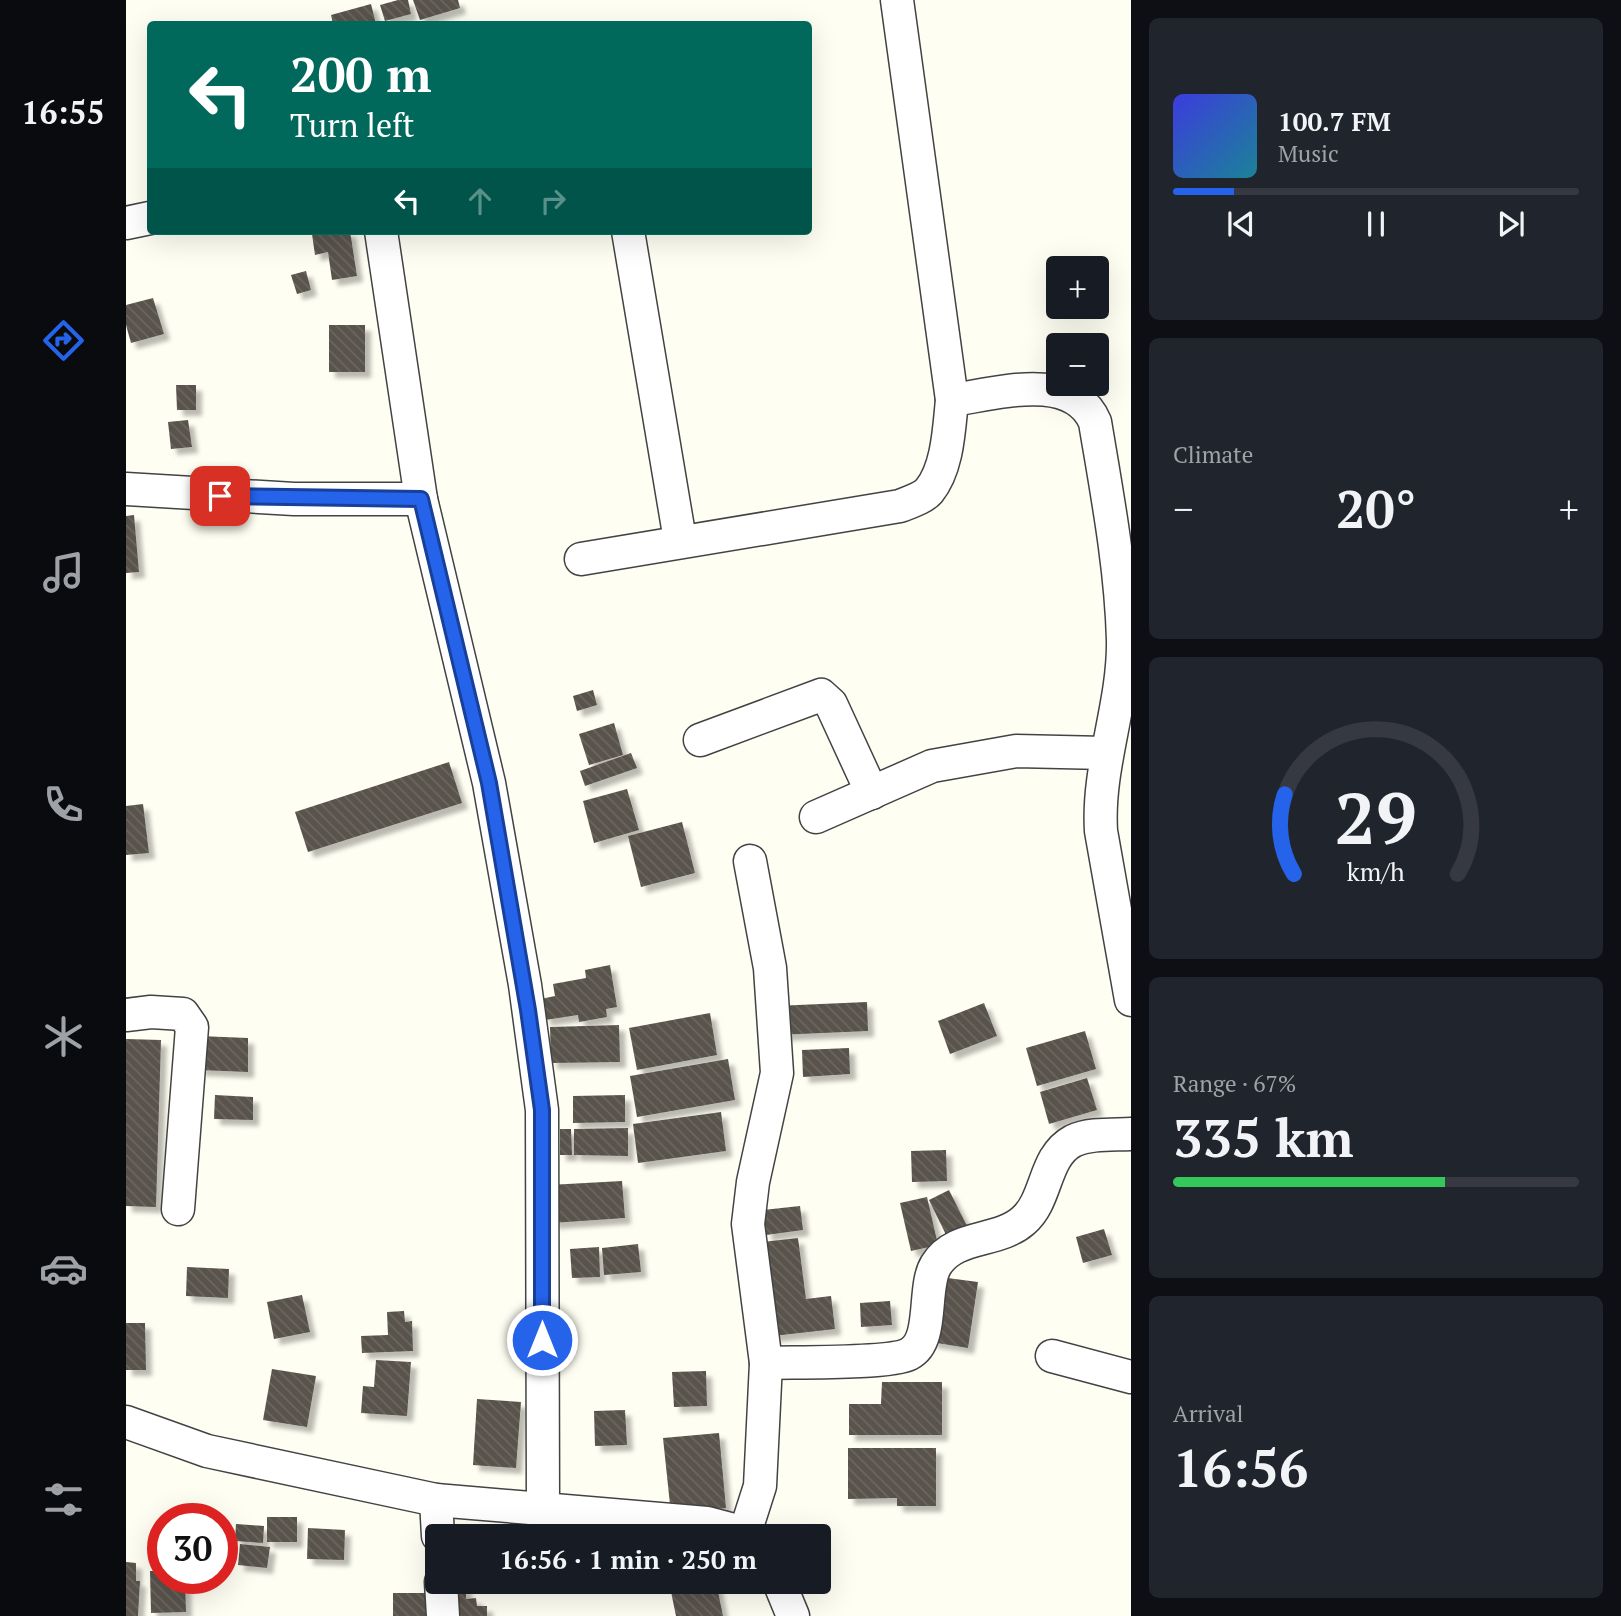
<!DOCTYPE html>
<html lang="en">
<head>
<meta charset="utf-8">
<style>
	:root { --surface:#171b24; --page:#20242c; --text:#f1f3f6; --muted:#9ea1a6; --line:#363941; --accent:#2563eb }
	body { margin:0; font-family:"PT Serif",serif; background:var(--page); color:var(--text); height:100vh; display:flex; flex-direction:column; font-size:26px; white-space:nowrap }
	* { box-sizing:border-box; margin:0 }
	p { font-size:23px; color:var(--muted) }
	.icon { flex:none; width:38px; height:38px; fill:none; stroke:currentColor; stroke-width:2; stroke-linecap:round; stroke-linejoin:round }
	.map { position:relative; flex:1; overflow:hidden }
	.side { display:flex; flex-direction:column; gap:18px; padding:18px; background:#0d0f14; width:490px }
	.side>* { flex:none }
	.hud { position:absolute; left:21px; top:21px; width:665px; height:214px; border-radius:7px; box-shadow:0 7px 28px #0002; background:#00695c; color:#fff; overflow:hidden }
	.fabs { position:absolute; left:920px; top:256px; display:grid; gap:14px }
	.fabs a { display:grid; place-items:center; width:63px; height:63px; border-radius:7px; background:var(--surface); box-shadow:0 7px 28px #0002; font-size:35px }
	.speed { position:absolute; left:21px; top:1503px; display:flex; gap:14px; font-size:35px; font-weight:700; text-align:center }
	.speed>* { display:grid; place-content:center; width:91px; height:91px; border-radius:50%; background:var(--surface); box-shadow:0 7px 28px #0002; line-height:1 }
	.speed .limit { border:10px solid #d22; background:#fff; color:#111 }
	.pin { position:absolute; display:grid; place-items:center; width:60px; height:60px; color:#fff; margin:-30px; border-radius:14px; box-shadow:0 4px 10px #0006 }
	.me { position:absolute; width:77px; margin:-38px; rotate:0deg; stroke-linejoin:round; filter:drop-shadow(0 0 5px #0008) }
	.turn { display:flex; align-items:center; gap:24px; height:147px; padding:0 28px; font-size:32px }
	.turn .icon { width:91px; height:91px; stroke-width:2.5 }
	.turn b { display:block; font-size:49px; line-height:60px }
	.lanes { display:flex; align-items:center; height:66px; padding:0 28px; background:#0003; justify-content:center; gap:35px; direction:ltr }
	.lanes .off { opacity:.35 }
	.big { font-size:52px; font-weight:700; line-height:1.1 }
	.side .widget { flex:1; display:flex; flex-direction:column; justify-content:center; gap:10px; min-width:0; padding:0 24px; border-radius:10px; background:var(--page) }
	.side .dial { align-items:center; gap:0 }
	.dial svg { height:182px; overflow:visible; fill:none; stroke:var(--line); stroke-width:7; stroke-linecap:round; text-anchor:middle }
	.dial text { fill:var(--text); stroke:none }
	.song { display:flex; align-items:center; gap:21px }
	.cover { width:84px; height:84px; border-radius:10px; background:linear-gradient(135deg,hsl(240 70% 55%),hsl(190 70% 35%)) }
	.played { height:7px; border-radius:4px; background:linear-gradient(90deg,var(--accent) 15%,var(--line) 15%) }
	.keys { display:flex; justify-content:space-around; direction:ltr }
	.heat { display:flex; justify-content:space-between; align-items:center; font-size:38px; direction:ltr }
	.charge { height:10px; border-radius:5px; background:linear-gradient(90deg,#34c759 67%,var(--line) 0) }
	.trip { position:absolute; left:299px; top:1524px; width:406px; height:70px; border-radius:7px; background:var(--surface); box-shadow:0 7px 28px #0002; font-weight:700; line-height:70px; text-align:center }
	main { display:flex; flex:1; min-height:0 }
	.tab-bar { display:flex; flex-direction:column; width:126px; justify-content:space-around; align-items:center; background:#090b0e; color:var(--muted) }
	.tab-bar .icon { width:49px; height:49px }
	.tab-bar .selected { color:var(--accent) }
	.tab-bar b { font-size:32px; color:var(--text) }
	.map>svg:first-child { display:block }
</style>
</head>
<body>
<main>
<nav class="tab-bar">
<b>16:55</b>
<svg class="icon selected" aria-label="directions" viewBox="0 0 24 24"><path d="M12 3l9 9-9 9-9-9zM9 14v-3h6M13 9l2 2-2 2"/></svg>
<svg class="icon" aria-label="music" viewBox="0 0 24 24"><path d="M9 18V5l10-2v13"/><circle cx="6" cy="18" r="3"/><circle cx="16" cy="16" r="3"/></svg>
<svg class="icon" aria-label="phone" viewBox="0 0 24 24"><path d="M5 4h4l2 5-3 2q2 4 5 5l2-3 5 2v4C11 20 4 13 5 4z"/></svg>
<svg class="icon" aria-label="climate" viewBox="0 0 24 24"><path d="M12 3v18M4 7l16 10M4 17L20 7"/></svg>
<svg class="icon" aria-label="car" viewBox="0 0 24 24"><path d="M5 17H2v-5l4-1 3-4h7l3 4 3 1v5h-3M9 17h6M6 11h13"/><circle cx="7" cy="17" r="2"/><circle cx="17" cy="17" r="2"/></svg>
<svg class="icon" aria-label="filters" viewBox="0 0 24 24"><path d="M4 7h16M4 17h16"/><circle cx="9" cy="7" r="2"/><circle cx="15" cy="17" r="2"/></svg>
</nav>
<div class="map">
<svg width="1005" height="1616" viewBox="0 0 1005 1616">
	<defs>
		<pattern id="building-back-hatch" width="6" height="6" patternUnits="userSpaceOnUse" patternTransform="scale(1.75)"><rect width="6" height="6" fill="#59524b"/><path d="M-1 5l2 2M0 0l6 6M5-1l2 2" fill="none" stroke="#6c6661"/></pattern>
		<filter id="shadow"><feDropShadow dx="6" dy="6" stdDeviation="2" flood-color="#0004"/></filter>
	</defs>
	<rect width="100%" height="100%" fill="#fffef2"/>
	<g fill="url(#building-back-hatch)" filter="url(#shadow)">
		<path d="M272,0h10l3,14 -26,7 -5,-16z"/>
		<path d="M287,0h45l2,8 -40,12z"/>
		<path d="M245,4l5,20h-43l-2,-9z"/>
		<path d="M208,231h16l7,45 -25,4 -4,-28 -13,3 -3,-21z"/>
		<path d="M180,271l5,19 -14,4 -6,-19z"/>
		<path d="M27,298l11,36 -33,9 -5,-18v-20z"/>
		<rect x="203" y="325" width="36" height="47"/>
		<path d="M50,385h20v25h-19z"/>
		<path d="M62,420l4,27 -21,2 -3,-27z"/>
		<path d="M8,515l5,57 -13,1v-57z"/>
		<path d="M467,690l4,15 -20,6 -4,-15z"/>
		<path d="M488,723l9,32 -34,10 -10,-31z"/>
		<path d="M505,753l6,15 -52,18 -5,-15z"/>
		<path d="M323,762l13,41 -154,49 -13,-40z"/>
		<path d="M501,789l12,41 -45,13 -11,-42z"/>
		<path d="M17,804l6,49 -23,2v-49z"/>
		<path d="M556,822l13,51 -54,14 -13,-51z"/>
		<path d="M484,965l7,42 -11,2 1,8 -28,5 -1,-7 -33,5 -4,-21 14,-3 -2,-12 33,-6 -1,-8z"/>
		<path d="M741,1002l1,29 -91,4 -2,-29z"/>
		<path d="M858,1003l13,33 -47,18 -12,-33z"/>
		<path d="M584,1013l7,42 -80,15 -8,-42z"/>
		<path d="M493,1025l1,37 -69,1 -1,-36z"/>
		<path d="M959,1031l11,38 -59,17 -11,-38z"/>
		<path d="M73,1036l49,2v34l-49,-2z"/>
		<path d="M0,1039l35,1 -5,167 -30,-1z"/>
		<path d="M723,1048l1,26 -47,3 -1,-27z"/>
		<path d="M602,1059l7,41 -98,17 -7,-41z"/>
		<path d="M961,1078l10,32 -48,14 -9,-32z"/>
		<path d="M89,1095l38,2v23l-39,-1z"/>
		<path d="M499,1095v27l-52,1v-27z"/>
		<path d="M595,1112l5,39 -88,12 -5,-39z"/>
		<path d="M502,1128v28l-54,-1v-26z"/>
		<path d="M434,1129h11l1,26h-12z"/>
		<path d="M820,1150l1,31 -35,1 -1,-31z"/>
		<path d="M496,1181l3,37 -73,5 -3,-38z"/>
		<path d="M823,1190l23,46 -20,11 -23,-47z"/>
		<path d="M801,1197l11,48 -27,6 -11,-48z"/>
		<path d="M674,1206l3,24 -37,5 -3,-25z"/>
		<path d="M978,1229l8,26 -29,8 -7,-26z"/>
		<path d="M672,1238l8,61 25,-3 4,33 -62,7 -20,-93z"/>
		<path d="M512,1244l3,28 -37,3 -2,-27z"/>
		<path d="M473,1247l1,30 -28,1 -2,-29z"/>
		<path d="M61,1267l42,2 -1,29 -42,-2z"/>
		<path d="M814,1277l38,5 -10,66 -37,-6z"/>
		<path d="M176,1295l8,37 -36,7 -7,-37z"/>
		<path d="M764,1301l2,24 -31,2 -1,-24z"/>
		<path d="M278,1311l1,11 7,-1 1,30 -51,2 -1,-17 27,-1 -1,-23z"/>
		<path d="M0,1323h19l1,47h-20z"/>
		<path d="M250,1360l35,2 -4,54 -46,-3 2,-27 11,1z"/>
		<path d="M146,1369l44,7 -9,51 -44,-7z"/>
		<path d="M580,1371l1,35 -33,1 -2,-35z"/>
		<path d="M756,1382h60v53h-93v-31h32z"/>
		<path d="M351,1399l44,3 -5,66 -43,-3z"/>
		<path d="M499,1410l2,35 -32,1 -1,-35z"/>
		<path d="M593,1433l7,75 -55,6 -8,-76z"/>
		<path d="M722,1448h88v58h-39v-8l-49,1z"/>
		<rect x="141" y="1517" width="30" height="25"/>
		<path d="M110,1524l28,2 -1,17 -28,-2z"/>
		<path d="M182,1528l37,2 -1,30 -37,-1z"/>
		<path d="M114,1544l30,3 -3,21 -29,-3z"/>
		<path d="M0,1562l10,1v18h4l-2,35h-12z"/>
		<path d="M24,1571h13v7h22l1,34 -35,1z"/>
		<path d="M543,1582h47l7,34h-47z"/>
		<path d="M340,1586v13l10,-1 1,8h10v10h-38l-2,-29z"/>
		<rect x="267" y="1593" width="33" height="23"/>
	</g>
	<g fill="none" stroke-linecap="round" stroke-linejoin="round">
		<g stroke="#434343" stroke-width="35">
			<g id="minor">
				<path d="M0,223l24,-5"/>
				<path d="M255,231l40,268 68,284 36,202 17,125 1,398"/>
				<path d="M502,231l52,309"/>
				<path d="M826,400c43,-6 121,-30 143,22 12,72 26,145 28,218 1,65 -26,126 -22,191l30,169"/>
				<path d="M0,489l168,10h127"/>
				<path d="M455,559l319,-53c10,-4 23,-8 29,-15 19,-23 20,-63 23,-91l-55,-400"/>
				<path d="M574,740l121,-45 10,9 41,89"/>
				<path d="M690,817l116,-51 84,-15 89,2"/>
				<path d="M0,1015l25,-3 32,2 9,13 -14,182"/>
				<path d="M926,1356l79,21"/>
				<path d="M640,1363c28,-1 124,1 143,-9 26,-13 13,-67 27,-89 19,-31 62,-22 87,-44 25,-21 20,-64 50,-80 17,-8 40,-6 58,-7"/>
				<path d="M0,1422l81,29 229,49 271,23 38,10 3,3"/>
				<path d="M310,1500l2,36"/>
				<path d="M619,1533l15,-47 6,-123 -18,-139 5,-42 24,-109 -7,-105 -20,-107"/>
				<path d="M315,1582l2,34"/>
				<path d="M653,1582l14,34"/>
			</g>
		</g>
		<use href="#minor" stroke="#fff" stroke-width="32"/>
	</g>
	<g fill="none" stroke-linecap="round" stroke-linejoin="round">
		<g stroke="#184099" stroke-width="18">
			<path id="route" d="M94,496l201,3 68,284 39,227 14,100v230"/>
		</g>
		<use href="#route" stroke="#2563eb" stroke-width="12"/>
	</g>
</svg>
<div class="fabs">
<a>+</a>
<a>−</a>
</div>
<div class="speed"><div class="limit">30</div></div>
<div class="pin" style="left:94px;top:496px;background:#d93025"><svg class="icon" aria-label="arrive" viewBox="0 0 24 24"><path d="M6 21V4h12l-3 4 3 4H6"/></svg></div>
<svg class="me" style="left:416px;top:1340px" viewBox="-20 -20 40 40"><circle r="17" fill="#2563eb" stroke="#fff" stroke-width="3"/><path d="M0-11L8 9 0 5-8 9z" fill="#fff"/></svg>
<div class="trip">16:56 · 1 min · 250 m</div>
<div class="hud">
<div class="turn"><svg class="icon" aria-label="left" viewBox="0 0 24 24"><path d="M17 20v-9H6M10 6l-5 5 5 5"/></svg><div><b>200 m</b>Turn left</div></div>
<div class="lanes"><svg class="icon" aria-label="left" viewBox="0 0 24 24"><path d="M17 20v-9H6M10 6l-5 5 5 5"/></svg><svg class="icon off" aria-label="ahead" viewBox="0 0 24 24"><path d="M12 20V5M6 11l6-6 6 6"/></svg><svg class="icon off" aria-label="right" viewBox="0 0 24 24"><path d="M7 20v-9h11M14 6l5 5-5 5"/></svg></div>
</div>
</div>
<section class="side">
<div class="widget">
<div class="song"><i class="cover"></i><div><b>100.7 FM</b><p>Music</p></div></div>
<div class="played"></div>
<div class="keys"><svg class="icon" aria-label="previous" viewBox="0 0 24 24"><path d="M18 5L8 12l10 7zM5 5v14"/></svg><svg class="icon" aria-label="pause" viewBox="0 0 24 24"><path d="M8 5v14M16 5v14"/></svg><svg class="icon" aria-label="next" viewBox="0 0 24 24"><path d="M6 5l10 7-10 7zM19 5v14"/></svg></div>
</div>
<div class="widget"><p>Climate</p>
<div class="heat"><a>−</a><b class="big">20°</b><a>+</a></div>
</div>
<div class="widget dial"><svg viewBox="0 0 100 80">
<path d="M14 69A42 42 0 1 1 86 69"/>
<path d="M14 69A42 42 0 0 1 10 34" stroke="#2563eb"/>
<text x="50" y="56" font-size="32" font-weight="700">29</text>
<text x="50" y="72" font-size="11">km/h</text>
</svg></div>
<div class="widget"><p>Range · 67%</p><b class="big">335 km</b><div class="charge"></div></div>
<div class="widget"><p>Arrival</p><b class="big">16:56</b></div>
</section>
</main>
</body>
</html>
